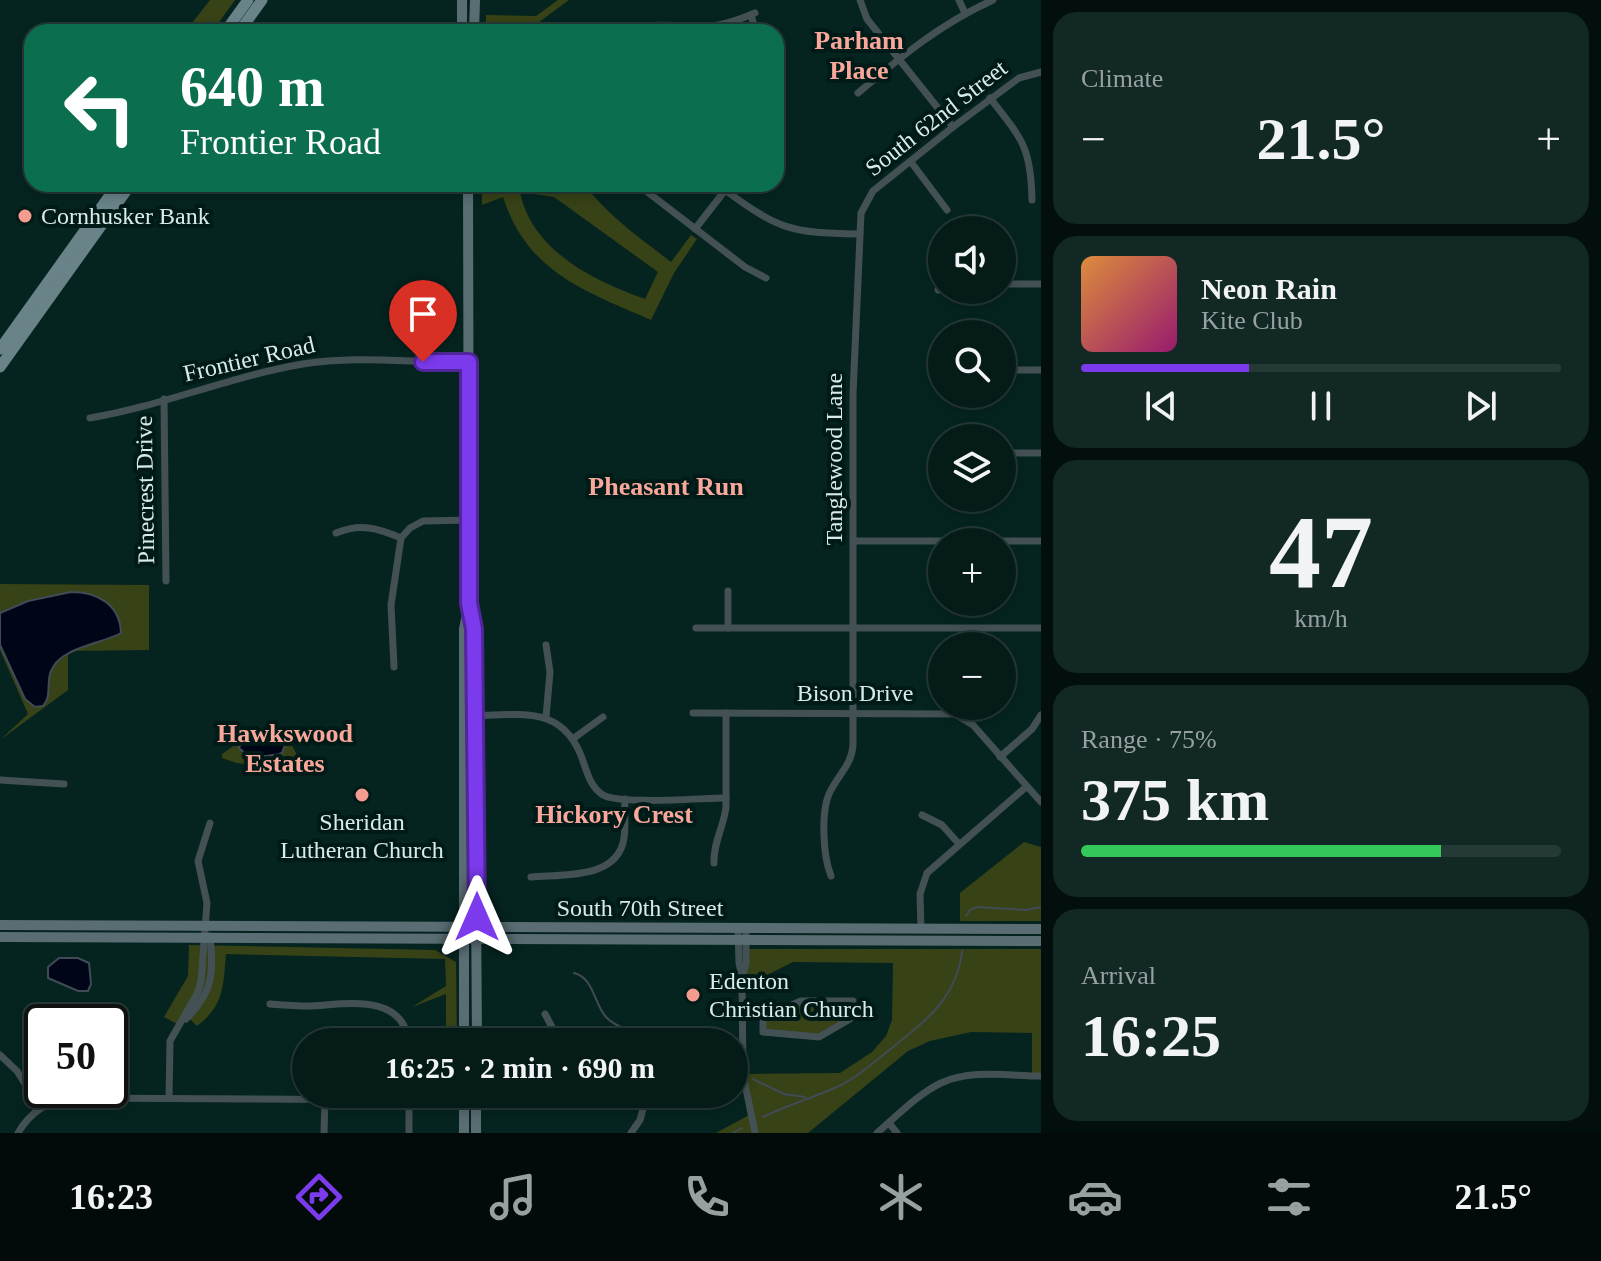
<!DOCTYPE html>
<html lang="en">
<head>
<meta charset="utf-8">
<style>
	:root { --surface:#041b18; --page:#122825; --text:#f1f3f6; --muted:#97a1a2; --line:#253937; --accent:#7c3aed }
	body { margin:0; font-family:"Times New Roman",serif; background:var(--page); color:var(--text); height:100vh; display:flex; flex-direction:column; font-size:30px; white-space:nowrap }
	* { box-sizing:border-box; margin:0 }
	p { font-size:26px; color:var(--muted) }
	.icon { flex:none; width:44px; height:44px; fill:none; stroke:currentColor; stroke-width:2; stroke-linecap:round; stroke-linejoin:round }
	.map { position:relative; flex:1; overflow:hidden }
	.details { display:flex; flex-direction:column; gap:12px; padding:12px; background:#020f0d; width:560px }
	.details>* { flex:none }
	.banner { position:absolute; left:24px; top:24px; width:760px; height:168px; border-radius:24px; box-shadow:0 4px 12px #0003,0 0 0 2px var(--line); background:#0b6e4f; color:#fff; overflow:hidden }
	.controls { position:absolute; left:928px; top:216px; display:grid; gap:16px }
	.controls a { display:grid; place-items:center; width:88px; height:88px; border-radius:50%; background:var(--surface); box-shadow:0 4px 12px #0003,0 0 0 2px var(--line); font-size:40px }
	.speed { position:absolute; left:24px; top:1004px; display:flex; gap:16px; font-size:40px; font-weight:700; text-align:center }
	.speed>* { display:grid; place-content:center; width:104px; height:104px; border-radius:50%; background:var(--surface); box-shadow:0 4px 12px #0003,0 0 0 2px var(--line); line-height:1 }
	.speed .limit { border:4px solid #111; border-radius:12px; background:#fff; color:#111 }
	.pin { position:absolute; display:grid; place-items:center; width:68px; height:68px; color:#fff; margin:-82px -34px; border-radius:50% 50% 50% 0; rotate:-45deg; box-shadow:0 0 8px #0007 }
	.pin .icon { rotate:45deg }
	.me { position:absolute; width:88px; margin:-44px; rotate:0deg; stroke-linejoin:round; filter:drop-shadow(0 0 6px #0008) }
	.turn { display:flex; align-items:center; gap:28px; height:168px; padding:0 24px; font-size:36px }
	.turn .icon { width:104px; height:104px; stroke-width:2.5 }
	.turn b { display:block; font-size:56px; line-height:68px }
	.big { font-size:60px; font-weight:700; line-height:1.1 }
	.details .card { flex:1; display:flex; flex-direction:column; justify-content:center; gap:12px; min-width:0; padding:0 28px; border-radius:24px; background:var(--page) }
	.details .dial { align-items:center; gap:0 }
	.dial b { font-size:104px; line-height:1 }
	.song { display:flex; align-items:center; gap:24px }
	.cover { width:96px; height:96px; border-radius:12px; background:linear-gradient(135deg,hsl(30 70% 55%),hsl(320 70% 35%)) }
	.played { height:8px; border-radius:4px; background:linear-gradient(90deg,var(--accent) 35%,var(--line) 35%) }
	.keys { display:flex; justify-content:space-around; direction:ltr }
	.heat { display:flex; justify-content:space-between; align-items:center; font-size:44px; direction:ltr }
	.charge { height:12px; border-radius:6px; background:linear-gradient(90deg,#34c759 75%,var(--line) 0) }
	.trip { position:absolute; left:292px; top:1028px; width:456px; height:80px; border-radius:40px; background:var(--surface); box-shadow:0 4px 12px #0003,0 0 0 2px var(--line); font-weight:700; line-height:80px; text-align:center }
	.menu { display:flex; height:128px; justify-content:space-around; align-items:center; background:#020b0a; color:var(--muted) }
	.menu .icon { width:56px; height:56px }
	.menu .current { color:var(--accent) }
	.menu b { font-size:36px; color:var(--text) }
	main { display:flex; flex:1; min-height:0 }
	.map>svg:first-child { display:block }
</style>
</head>
<body>
<main>
<div class="map">
<svg width="1041" height="1133" viewBox="0 0 1041 1133">
	<rect width="100%" height="100%" fill="#052420"/>
	<g fill="#374216" fill-rule="evenodd">
		<path d="M210,0h25l-23,32h-27z"/>
		<path d="M558,0h11l-34,25 -25,-1 -9,8h-15v-17l50,1z"/>
		<path d="M482,184h102c24,32 56,54 87,78l20,-27 6,4 -23,34 -23,47c-66,-29 -124,-48 -148,-123l-21,8zM520,192l34,5 104,75 -13,27c-51,-18 -113,-48 -125,-107z"/>
		<path d="M0,584l149,1v65l-81,1v39l-68,50 28,-26 -28,-64z"/>
		<path d="M270,725l13,6c4,7 16,24 16,31l-4,5 -7,2 -52,-6 -14,-5v-4l23,-16 -6,10 15,8 25,-1 2,-15 -9,-13h-7z"/>
		<path d="M1024,842l17,5v74h-81v-28z"/>
		<path d="M189,945l246,5 21,12 1,80h-11v-48l-34,13 34,-21 -1,-27 -219,-5c-3,31 -1,51 -29,72l-9,-9 -9,8 -15,-8 24,-41z"/>
		<path d="M746,949h295v127h-9v-43l-61,-1 -41,9 -22,10 -100,82h-92l35,-19 -8,-40 97,-1 32,-21 14,-16 6,-16 1,-57 -100,-1 -30,15h-21z"/>
		<path d="M853,1001l-1,14 -28,20 -61,-3v-19l33,-11z"/>
	</g>
	<g fill="#000618" stroke="#414b56" stroke-width="2">
		<path d="M71,592c26,0 49,12 50,41 -19,11 -61,14 -70,38 -5,12 1,25 -8,35l-8,1 -10,-8 -25,-54v-32l28,-12z"/>
		<path d="M265,727h7l13,18 -3,8c-14,4 -34,6 -43,-5 3,-12 15,-18 26,-21z"/>
		<path d="M59,958h19l11,5 2,21 -3,7h-10l-30,-13v-11z"/>
	</g>
	<g fill="none" stroke-linecap="round" stroke-linejoin="round">
		<g stroke="#414b56" stroke-width="2">
			<path d="M966,916l4,-6 7,-3 49,3 15,-3"/>
			<path d="M574,973c20,5 20,31 32,44 23,24 94,24 126,22"/>
			<path d="M753,1079l31,15 21,3"/>
			<path d="M763,1117c26,-13 54,-20 80,-33 16,-8 30,-21 45,-33 35,-28 69,-52 74,-100"/>
			<path d="M733,1133l9,-5"/>
		</g>
		<g stroke="#445154" stroke-width="7">
			<path d="M860,0l7,19 86,108"/>
			<path d="M959,0l6,13"/>
			<path d="M751,15l5,17"/>
			<path d="M625,32c27,-12 58,-4 87,-6 16,-2 29,-7 43,-13"/>
			<path d="M858,93c44,-37 82,-69 135,-93"/>
			<path d="M990,98c32,41 41,49 42,102"/>
			<path d="M911,162l36,48"/>
			<path d="M637,184l108,83 21,11"/>
			<path d="M725,190c54,40 67,43 133,44"/>
			<path d="M695,229l35,-45"/>
			<path d="M1002,284h39"/>
			<path d="M938,290l4,-1"/>
			<path d="M937,370h5"/>
			<path d="M1002,370h39"/>
			<path d="M164,399l2,182"/>
			<path d="M90,418c72,-12 141,-42 213,-54 54,-9 111,-1 166,-2"/>
			<path d="M935,453h7"/>
			<path d="M1002,453h39"/>
			<path d="M336,533c25,-10 41,-5 65,5"/>
			<path d="M853,541h188"/>
			<path d="M728,591v37"/>
			<path d="M696,628h345"/>
			<path d="M394,667l-3,-62 10,-67 9,-10 13,-7 46,-1"/>
			<path d="M693,713l262,1 18,11 68,77"/>
			<path d="M474,716c51,-2 92,-10 110,48 4,12 8,24 19,31 18,10 99,3 123,3"/>
			<path d="M546,717l4,-45 -4,-27"/>
			<path d="M574,738l29,-21"/>
			<path d="M1000,757l32,-28 9,-14"/>
			<path d="M0,780l64,4"/>
			<path d="M922,815l20,10 17,19"/>
			<path d="M714,863c-1,-20 10,-37 12,-56v-94"/>
			<path d="M831,876c-8,-20 -11,-67 0,-86 8,-16 21,-26 22,-45v-351l8,-181 12,-22 80,-64 66,-49 22,-6"/>
			<path d="M531,877c31,-3 87,3 93,-39 2,-13 0,-26 1,-39"/>
			<path d="M738,928l1,35 3,14 1,97 12,59"/>
			<path d="M921,930l-1,-36 7,-21 99,-86"/>
			<path d="M742,977l4,-13v-36"/>
			<path d="M270,1004c13,1 25,2 38,2 35,-1 94,-15 101,36"/>
			<path d="M742,1013h32l27,-12h52l-3,18 -31,18 -56,-5v-19"/>
			<path d="M545,1014l15,28"/>
			<path d="M186,1019c27,-26 28,-47 24,-83"/>
			<path d="M0,1055l17,16 23,37"/>
			<path d="M169,1098l1,-57 28,-49 3,-11 6,-78 -9,-42 12,-38"/>
			<path d="M476,1099h46l14,-5"/>
			<path d="M889,1123l8,10"/>
			<path d="M18,1133c12,-21 30,-32 53,-35l338,2"/>
			<path d="M324,1133l1,-34"/>
			<path d="M409,1133v-39"/>
			<path d="M631,1133l9,-13 7,-26"/>
			<path d="M877,1133c20,-17 41,-39 64,-50 30,-14 68,-7 100,-7"/>
		</g>
		<g stroke="#596d72" stroke-width="10">
			<path d="M462,0v32"/>
			<path d="M474,32l1,-32"/>
			<path d="M468,184l1,419 5,26 3,413"/>
			<path d="M0,925l1041,4"/>
			<path d="M0,937l1041,4"/>
			<path d="M464,1042v-413l5,-24"/>
			<path d="M464,1094v39"/>
			<path d="M476,1133v-39"/>
		</g>
		<g stroke="#698389" stroke-width="11">
			<path d="M225,32l23,-32"/>
			<path d="M239,32l23,-32"/>
			<path d="M0,349l118,-165"/>
			<path d="M0,367l131,-183"/>
		</g>
	</g>
	<g fill="none" stroke-linecap="round" stroke-linejoin="round">
		<g stroke="#51269a" stroke-width="20">
			<path id="route" d="M423,362h46v241l5,26 3,288"/>
		</g>
		<use href="#route" stroke="#7c3aed" stroke-width="14"/>
	</g>
	<g fill="#f59c90" stroke="#001a17" stroke-width="3">
		<circle cx="25" cy="216" r="8"/>
		<circle cx="362" cy="795" r="8"/>
		<circle cx="693" cy="995" r="8"/>
	</g>
	<g text-anchor="middle" dominant-baseline="central" stroke-width="8" stroke-linejoin="round" paint-order="stroke">
		<g font-size="24" fill="#daebe7" stroke="#001a17">
			<text transform="translate(936 118) rotate(-38)">South 62nd Street</text>
			<text transform="translate(249 359) rotate(-13)">Frontier Road</text>
			<text transform="translate(834 459) rotate(-90)">Tanglewood Lane</text>
			<text transform="translate(145 490) rotate(-91)">Pinecrest Drive</text>
			<text x="855" y="693">Bison Drive</text>
			<text x="640" y="908">South 70th Street</text>
		</g>
		<g font-size="24" fill="#daebe7" stroke="#001a17" text-anchor="start">
			<text x="41" y="216">Cornhusker Bank</text>
			<text x="362" y="822" text-anchor="middle">Sheridan<tspan x="362" dy="28">Lutheran Church</tspan></text>
			<text x="709" y="981">Edenton<tspan x="709" dy="28">Christian Church</tspan></text>
		</g>
		<g font-size="26" font-weight="bold" fill="#faa79b" stroke="#001a17">
			<text x="859" y="40">Parham<tspan x="859" dy="30">Place</tspan></text>
			<text x="666" y="486">Pheasant Run</text>
			<text x="285" y="733">Hawkswood<tspan x="285" dy="30">Estates</tspan></text>
			<text x="614" y="814">Hickory Crest</text>
		</g>
	</g>
</svg>
<div class="controls">
<a><svg class="icon" aria-label="sound" viewBox="0 0 24 24"><path d="M4 9h4l5-4v14l-5-4H4zM17 9q2 3 0 6"/></svg></a>
<a><svg class="icon" aria-label="search" viewBox="0 0 24 24"><circle cx="10" cy="10" r="6"/><path d="M15 15l6 6"/></svg></a>
<a><svg class="icon" aria-label="layers" viewBox="0 0 24 24"><path d="M12 4l9 5-9 5-9-5zM3 14l9 5 9-5"/></svg></a>
<a>+</a>
<a>−</a>
</div>
<div class="speed"><div class="limit">50</div></div>
<div class="pin" style="left:423px;top:362px;background:#d93025"><svg class="icon" aria-label="arrive" viewBox="0 0 24 24"><path d="M6 21V4h12l-3 4 3 4H6"/></svg></div>
<svg class="me" style="left:477px;top:917px" viewBox="-20 -20 40 40"><path d="M0-17L14 15 0 8-14 15z" fill="#7c3aed" stroke="#fff" stroke-width="4"/></svg>
<div class="trip">16:25 · 2 min · 690 m</div>
<div class="banner">
<div class="turn"><svg class="icon" aria-label="left" viewBox="0 0 24 24"><path d="M17 20v-9H6M10 6l-5 5 5 5"/></svg><div><b>640 m</b>Frontier Road</div></div>
</div>
</div>
<section class="details">
<div class="card"><p>Climate</p>
<div class="heat"><a>−</a><b class="big">21.5°</b><a>+</a></div>
</div>
<div class="card">
<div class="song"><i class="cover"></i><div><b>Neon Rain</b><p>Kite Club</p></div></div>
<div class="played"></div>
<div class="keys"><svg class="icon" aria-label="previous" viewBox="0 0 24 24"><path d="M18 5L8 12l10 7zM5 5v14"/></svg><svg class="icon" aria-label="pause" viewBox="0 0 24 24"><path d="M8 5v14M16 5v14"/></svg><svg class="icon" aria-label="next" viewBox="0 0 24 24"><path d="M6 5l10 7-10 7zM19 5v14"/></svg></div>
</div>
<div class="card dial"><b>47</b><p>km/h</p></div>
<div class="card"><p>Range · 75%</p><b class="big">375 km</b><div class="charge"></div></div>
<div class="card"><p>Arrival</p><b class="big">16:25</b></div>
</section>
</main>
<nav class="menu">
<b>16:23</b>
<svg class="icon current" aria-label="directions" viewBox="0 0 24 24"><path d="M12 3l9 9-9 9-9-9zM9 14v-3h6M13 9l2 2-2 2"/></svg>
<svg class="icon" aria-label="music" viewBox="0 0 24 24"><path d="M9 18V5l10-2v13"/><circle cx="6" cy="18" r="3"/><circle cx="16" cy="16" r="3"/></svg>
<svg class="icon" aria-label="phone" viewBox="0 0 24 24"><path d="M5 4h4l2 5-3 2q2 4 5 5l2-3 5 2v4C11 20 4 13 5 4z"/></svg>
<svg class="icon" aria-label="climate" viewBox="0 0 24 24"><path d="M12 3v18M4 7l16 10M4 17L20 7"/></svg>
<svg class="icon" aria-label="car" viewBox="0 0 24 24"><path d="M5 17H2v-5l4-1 3-4h7l3 4 3 1v5h-3M9 17h6M6 11h13"/><circle cx="7" cy="17" r="2"/><circle cx="17" cy="17" r="2"/></svg>
<svg class="icon" aria-label="filters" viewBox="0 0 24 24"><path d="M4 7h16M4 17h16"/><circle cx="9" cy="7" r="2"/><circle cx="15" cy="17" r="2"/></svg>
<b>21.5°</b>
</nav>
</body>
</html>
